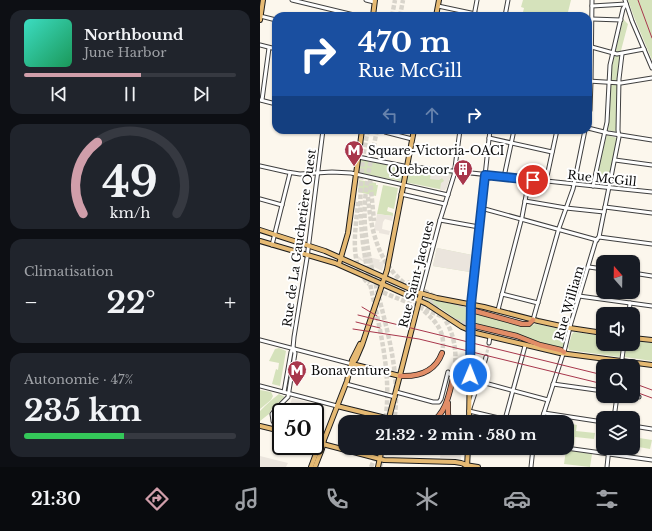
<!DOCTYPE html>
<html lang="fr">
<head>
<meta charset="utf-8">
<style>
	:root { --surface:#171b24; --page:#20242c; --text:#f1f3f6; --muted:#9ea1a6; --line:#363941; --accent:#d09eaa }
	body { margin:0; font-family:"Libre Baskerville",serif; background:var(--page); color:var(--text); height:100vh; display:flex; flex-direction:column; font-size:15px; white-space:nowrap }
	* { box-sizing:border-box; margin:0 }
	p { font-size:13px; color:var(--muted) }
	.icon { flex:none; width:22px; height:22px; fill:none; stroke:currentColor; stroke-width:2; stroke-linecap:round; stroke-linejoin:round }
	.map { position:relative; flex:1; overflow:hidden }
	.drawer { display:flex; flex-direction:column; gap:10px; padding:10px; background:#0d0f14; width:260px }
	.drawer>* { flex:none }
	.hud { position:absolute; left:12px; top:12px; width:320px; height:122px; border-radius:12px; box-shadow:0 1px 3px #0004; background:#1a4fa0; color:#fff; overflow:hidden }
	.needle { width:26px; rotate:340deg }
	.controls { position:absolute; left:336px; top:255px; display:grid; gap:8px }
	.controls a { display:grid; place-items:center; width:44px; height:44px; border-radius:8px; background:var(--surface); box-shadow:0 1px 3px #0004; font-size:20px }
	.speed { position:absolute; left:12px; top:403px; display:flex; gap:8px; font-size:20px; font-weight:700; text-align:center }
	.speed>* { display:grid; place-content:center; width:52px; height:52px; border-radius:50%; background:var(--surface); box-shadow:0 1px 3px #0004; line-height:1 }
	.speed .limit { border:2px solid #111; border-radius:6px; background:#fff; color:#111 }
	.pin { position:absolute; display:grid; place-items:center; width:34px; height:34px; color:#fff; margin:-17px; border:2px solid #fff; border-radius:50%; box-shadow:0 1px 4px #0007 }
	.me { position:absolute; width:44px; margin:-22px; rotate:1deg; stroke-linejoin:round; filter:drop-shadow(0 0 3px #0008) }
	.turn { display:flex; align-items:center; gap:14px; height:84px; padding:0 20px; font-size:18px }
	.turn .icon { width:52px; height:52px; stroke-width:2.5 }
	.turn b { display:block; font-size:28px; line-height:34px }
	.lanes { display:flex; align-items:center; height:38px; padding:0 20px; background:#0003; justify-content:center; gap:20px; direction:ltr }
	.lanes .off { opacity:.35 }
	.big { font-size:30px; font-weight:800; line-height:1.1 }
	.drawer .card { flex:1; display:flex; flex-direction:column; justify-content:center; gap:6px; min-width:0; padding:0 14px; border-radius:12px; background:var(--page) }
	.drawer .dial { align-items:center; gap:0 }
	.dial svg { height:104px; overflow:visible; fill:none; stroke:var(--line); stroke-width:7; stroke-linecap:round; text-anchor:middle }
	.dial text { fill:var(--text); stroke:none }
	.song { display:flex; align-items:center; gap:12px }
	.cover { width:48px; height:48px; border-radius:6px; background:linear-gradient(135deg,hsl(170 70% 55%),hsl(150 70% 35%)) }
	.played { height:4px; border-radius:2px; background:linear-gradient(90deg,var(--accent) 55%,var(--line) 55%) }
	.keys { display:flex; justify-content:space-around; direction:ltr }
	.heat { display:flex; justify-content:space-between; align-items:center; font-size:22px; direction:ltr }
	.charge { height:6px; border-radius:3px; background:linear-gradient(90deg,#34c759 47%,var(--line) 0) }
	.trip { position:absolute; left:78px; top:415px; width:236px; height:40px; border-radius:12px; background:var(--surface); box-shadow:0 1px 3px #0004; font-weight:800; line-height:40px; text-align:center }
	.tab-bar { display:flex; height:64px; justify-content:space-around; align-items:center; background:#090b0e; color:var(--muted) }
	.tab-bar .icon { width:28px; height:28px }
	.tab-bar .active { color:var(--accent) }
	.tab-bar b { font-size:18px; color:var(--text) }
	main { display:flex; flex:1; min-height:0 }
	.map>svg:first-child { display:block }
</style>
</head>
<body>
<main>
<section class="drawer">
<div class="card">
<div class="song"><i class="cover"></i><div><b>Northbound</b><p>June Harbor</p></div></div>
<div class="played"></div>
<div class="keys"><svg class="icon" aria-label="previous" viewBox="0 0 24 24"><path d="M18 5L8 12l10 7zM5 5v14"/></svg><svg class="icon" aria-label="pause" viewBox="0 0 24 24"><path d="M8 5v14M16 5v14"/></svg><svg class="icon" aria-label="next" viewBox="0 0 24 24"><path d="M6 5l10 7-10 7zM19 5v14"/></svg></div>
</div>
<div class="card dial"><svg viewBox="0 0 100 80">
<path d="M14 69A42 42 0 1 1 86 69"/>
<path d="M14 69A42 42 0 0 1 25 14" stroke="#d09eaa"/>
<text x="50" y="56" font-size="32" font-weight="700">49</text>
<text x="50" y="72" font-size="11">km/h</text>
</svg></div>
<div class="card"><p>Climatisation</p>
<div class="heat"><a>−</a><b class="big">22°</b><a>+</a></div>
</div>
<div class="card"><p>Autonomie · 47%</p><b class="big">235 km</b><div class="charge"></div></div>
</section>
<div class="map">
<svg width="392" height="467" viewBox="0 0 392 467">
	<rect width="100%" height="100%" fill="#fcf7ed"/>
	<g fill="#d5e2bb">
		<path d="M263,0h48l-4,16h-28l-16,-4 1,-4 -3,-1z"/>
		<path d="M368,0h24v60l-18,-43z"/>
		<path d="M363,19l5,5 -9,34 -3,74 -8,-2 4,-64z"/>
		<path d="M347,135l10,3 -8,45 -2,1 -10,-1 -1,-2 7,-31z"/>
		<path d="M102,160l38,7 51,6 -5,16 -2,1 -84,-17 -1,-3 1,-9z"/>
		<path d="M99,180l17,3v2h2l-2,11 -18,-4z"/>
		<path d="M123,185l15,3 -4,21 -6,-2 -1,4 6,2v3l-16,-2z"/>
		<path d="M177,248l35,7 -2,17 -37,-6z"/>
		<path d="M165,298l41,9 1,17h-4l-23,-16 -16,-8z"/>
		<path d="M213,311l49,15 14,-2 29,6 2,3 -4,14 -1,1 -89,-20z"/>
		<path d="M314,332l29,4v8h19l-1,11 -2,2 -50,-7 -1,-3 4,-13z"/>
		<path d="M373,341l19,2v18l-27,-4 1,-13h7z"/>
		<path d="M19,348l7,3 -6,35 -8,-2 4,-15 2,1 1,-7 -10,-2 6,-12z"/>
		<path d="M0,390l11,2 2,4 -2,4 -11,9z"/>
		<path d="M19,394l6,3 -13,11 -3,6 -9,7v-10c6,-6 12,-12 19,-17z"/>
		<path d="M311,421h1v3l5,1 -1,6 19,2 -1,6 -19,-2 -1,8h-7z"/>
		<path d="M373,437l19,3 -2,9 -17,-3z"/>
		<path d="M306,450l26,4 -2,13 -26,-3z"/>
	</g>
	<g fill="#ebe5dd">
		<path d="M186,173l5,1 -5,15 -2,1h-4l1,-7 3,-2 -2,-3 -3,2 -9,-1 1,-5 15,1z"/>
		<path d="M117,214l16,2 -1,5 -7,-2 -2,3 -1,7 8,2 -1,4 -10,-2v-2l-5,-1z"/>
		<path d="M177,248l35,7 -2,17 -37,-6z"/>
		<path d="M97,255l6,5h3l-3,-1 -1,-2 3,-1 16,4 -2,1 1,1 5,-2 -3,11 -26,-13z"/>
		<path d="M32,398l20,5 -2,9 -8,-2 -1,2 -13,-1z"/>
		<path d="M181,448h21l-1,11 -21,-1z"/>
		<path d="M0,456l28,7 -2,4h-26z"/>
	</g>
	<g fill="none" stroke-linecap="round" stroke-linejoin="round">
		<path stroke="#d8d4cb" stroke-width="3" stroke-dasharray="3 1.5" stroke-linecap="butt" d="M226,357l3,-14"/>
		<g stroke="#d8d4cb" stroke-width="4.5" stroke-dasharray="4.5 2" stroke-linecap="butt">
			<path d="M132,16l3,-16"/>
			<path d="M140,16l3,-16"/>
			<path d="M108,130c-9,41 -10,86 -3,127 9,55 29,109 20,165"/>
			<path d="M117,130c-7,35 -16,70 -11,106 8,62 38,123 28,186"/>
			<path d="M110,179l4,42"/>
			<path d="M108,197c3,35 11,70 43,91"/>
			<path d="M98,202c-2,27 -10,62 11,82"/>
			<path d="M147,282l27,14"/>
			<path d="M117,290l69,28 29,8"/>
			<path d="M159,293c30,20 42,50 34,85"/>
			<path d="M193,302l21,8"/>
			<path d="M164,311c14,12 22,23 18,42"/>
			<path d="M111,467l8,-19"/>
			<path d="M120,467l7,-19"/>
		</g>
		<g stroke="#3f3f3f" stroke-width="5">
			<g id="minor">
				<path d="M32,0l66,16"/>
				<path d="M106,0l8,2"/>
				<path d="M365,0l7,21 20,47"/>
				<path d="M178,6l47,10"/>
				<path d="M332,6l34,-2"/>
				<path d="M0,16l16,4"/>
				<path d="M214,16l3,-16"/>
				<path d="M245,16l3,-16"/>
				<path d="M332,19l29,1"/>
				<path d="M0,45l16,4"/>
				<path d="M328,46l29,8 27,-5"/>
				<path d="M328,81l33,2 31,-5"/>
				<path d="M0,100l16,4"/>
				<path d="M2,100l7,-52"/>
				<path d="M328,117l2,-7 1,-29 1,-81"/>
				<path d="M328,128l20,5 44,7"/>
				<path d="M116,130l3,1"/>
				<path d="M125,132l27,7"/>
				<path d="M229,138l63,14"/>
				<path d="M98,157l46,9 248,26"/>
				<path d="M355,160l37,5"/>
				<path d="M0,166l27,6 13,2 32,-2 19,1 97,22"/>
				<path d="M244,177l10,-47"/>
				<path d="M286,181l11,-51"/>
				<path d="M333,186l14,-64 3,-57 13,-56 3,-5"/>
				<path d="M141,194l44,10"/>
				<path d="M0,199l22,6"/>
				<path d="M265,201l41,7 38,4"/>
				<path d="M345,207l47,6"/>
				<path d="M221,208l116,32"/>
				<path d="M180,220l39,7"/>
				<path d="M339,237l53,7"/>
				<path d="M12,245l18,-72"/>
				<path d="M329,267l14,2"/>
				<path d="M373,273l19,3"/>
				<path d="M161,293l19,-73 14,-45 6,-45"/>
				<path d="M242,294l36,9"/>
				<path d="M319,296l73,10"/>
				<path d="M211,304l19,-174"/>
				<path d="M238,310l24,-93 7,-37"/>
				<path d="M369,314l1,-11"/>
				<path d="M273,320l26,-92 14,-39 12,-59"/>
				<path d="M0,340l92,24"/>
				<path d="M229,343l1,-6"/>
				<path d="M226,357l-6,21 -11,33 34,8 3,-3 19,-70"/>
				<path d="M361,366l3,-22"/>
				<path d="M86,384l49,13"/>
				<path d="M293,384l50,7"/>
				<path d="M0,386l77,20"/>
				<path d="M24,392l7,-40 2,-4"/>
				<path d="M136,392l37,10h6l2,-3 7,-27 3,3 19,4 78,21"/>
				<path d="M373,396l6,1"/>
				<path d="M284,413l59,9"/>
				<path d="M354,418l3,-22"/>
				<path d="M281,422l24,-74 6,-25 25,-83 3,-3 20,-100 -1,-7 1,-51 3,-25"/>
				<path d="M373,426l19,3"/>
				<path d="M18,430l-5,-9 -1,-7 3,-4 13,-13 7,-44 -2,-5 1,-11 13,-79 16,-128"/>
				<path d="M306,448l86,12"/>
				<path d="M271,467l2,-19"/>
				<path d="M347,467l2,-19"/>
			</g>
		</g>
		<g stroke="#1d1d1d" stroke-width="6">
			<g id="major">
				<path d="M113,16l2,-16"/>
				<path d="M176,16l3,-16"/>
				<path d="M0,20l3,-20"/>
				<path d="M0,230l65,21 92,41 20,6 47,9 54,14 32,7 33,5"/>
				<path d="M0,241l75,22 92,41 35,23 14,6 84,20 92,12"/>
				<path d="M79,264l9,-31 14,-103"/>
				<path d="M373,338l19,2"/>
				<path d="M92,364l4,-5 6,-14 25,-75 27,-140"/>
				<path d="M92,364l48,12"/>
				<path d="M77,406l65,16"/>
				<path d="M128,422l33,-129"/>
				<path d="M209,422l2,-118"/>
				<path d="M0,426l21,5"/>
				<path d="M55,442l69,18 71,2 6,1 6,2"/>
				<path d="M205,465l13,2"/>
				<path d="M51,467l7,-19 5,-5"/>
				<path d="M55,467l7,-18 2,-9 23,-59 5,-21 8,-16"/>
				<path d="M118,467l4,-19"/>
				<path d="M207,467l1,-19"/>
			</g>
		</g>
		<g stroke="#1d1d1d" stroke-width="6">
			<g id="highway">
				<path d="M215,311l47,13h7l4,-4"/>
				<path d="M215,326l42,10 23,9 21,5 3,2"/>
				<path d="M140,376c19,1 35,-4 42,-23"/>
				<path d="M188,403v11l2,8"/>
				<path d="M171,422c15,-8 18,-28 22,-44"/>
				<path d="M208,422l1,-1"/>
			</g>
		</g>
		<use href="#minor" stroke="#fff" stroke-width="3"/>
		<use href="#major" stroke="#e6ba73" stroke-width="4"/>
		<use href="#highway" stroke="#e18d67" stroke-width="4.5"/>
		<g stroke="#a8374c" stroke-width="1">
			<path d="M96,322l24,6"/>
			<path d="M93,329l66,10 184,45"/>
			<path d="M373,391l19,7"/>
		</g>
		<g stroke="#a8374c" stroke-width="1">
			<path d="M378,0l14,38"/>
			<path d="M102,307l15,9"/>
			<path d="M98,315l245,60"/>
			<path d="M373,383l19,7"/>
		</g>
	</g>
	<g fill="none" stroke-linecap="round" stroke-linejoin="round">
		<g stroke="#114b97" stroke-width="10">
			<path id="route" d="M210,375l1,-71 14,-129 48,5"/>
		</g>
		<use href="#route" stroke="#1a73e8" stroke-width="7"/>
	</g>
	<defs>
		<g id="metro-pin" transform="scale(1)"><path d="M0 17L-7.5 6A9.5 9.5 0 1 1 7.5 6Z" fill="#a8374c" stroke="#fff"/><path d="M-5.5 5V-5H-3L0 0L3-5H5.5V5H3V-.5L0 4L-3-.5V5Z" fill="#fff"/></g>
		<g id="building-pin" transform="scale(1)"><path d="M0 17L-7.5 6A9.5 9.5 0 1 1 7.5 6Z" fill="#a8374c" stroke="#fff"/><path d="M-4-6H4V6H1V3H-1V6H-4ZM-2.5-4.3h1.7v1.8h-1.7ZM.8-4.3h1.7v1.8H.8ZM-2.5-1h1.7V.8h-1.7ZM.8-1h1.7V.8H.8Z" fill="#fff"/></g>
	</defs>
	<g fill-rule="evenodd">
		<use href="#metro-pin" x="94" y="150"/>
		<use href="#building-pin" x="203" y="169"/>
		<use href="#metro-pin" x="37" y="370"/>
	</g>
	<g text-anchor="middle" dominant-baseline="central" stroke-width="4" stroke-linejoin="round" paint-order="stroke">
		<g font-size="12" fill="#0c0c0c" stroke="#fff" text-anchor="start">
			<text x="108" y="150">Square-Victoria-OACI</text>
			<text x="189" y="169" text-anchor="end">Quebecor</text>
			<text x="51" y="370">Bonaventure</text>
		</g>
		<g font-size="12" fill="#0c0c0c" stroke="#fff">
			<text transform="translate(342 178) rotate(6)">Rue McGill</text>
			<text transform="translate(39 238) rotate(-82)">Rue de La Gauchetière Ouest</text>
			<text transform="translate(156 274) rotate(-76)">Rue Saint-Jacques</text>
			<text transform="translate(309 303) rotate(-74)">Rue William</text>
		</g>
	</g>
</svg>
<div class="controls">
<a><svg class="needle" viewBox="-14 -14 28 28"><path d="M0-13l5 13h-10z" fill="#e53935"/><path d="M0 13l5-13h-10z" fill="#9ea1a6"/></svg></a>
<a><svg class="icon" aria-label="sound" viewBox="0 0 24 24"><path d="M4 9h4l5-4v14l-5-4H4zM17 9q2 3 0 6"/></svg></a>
<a><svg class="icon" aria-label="search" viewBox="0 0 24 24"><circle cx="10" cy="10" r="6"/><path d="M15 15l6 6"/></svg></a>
<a><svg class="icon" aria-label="layers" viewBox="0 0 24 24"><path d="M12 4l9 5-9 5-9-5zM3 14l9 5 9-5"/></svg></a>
</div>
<div class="speed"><div class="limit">50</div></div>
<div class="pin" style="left:273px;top:180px;background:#d93025"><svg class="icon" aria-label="arrive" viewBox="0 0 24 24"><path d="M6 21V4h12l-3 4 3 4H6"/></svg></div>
<svg class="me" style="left:210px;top:375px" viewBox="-20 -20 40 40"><circle r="17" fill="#1a73e8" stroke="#fff" stroke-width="3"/><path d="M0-11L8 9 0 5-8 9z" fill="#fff"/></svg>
<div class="trip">21:32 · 2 min · 580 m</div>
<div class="hud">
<div class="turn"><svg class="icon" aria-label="right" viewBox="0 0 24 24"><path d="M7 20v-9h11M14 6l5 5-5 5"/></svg><div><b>470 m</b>Rue McGill</div></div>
<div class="lanes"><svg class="icon off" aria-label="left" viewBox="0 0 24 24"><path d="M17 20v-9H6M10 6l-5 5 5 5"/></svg><svg class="icon off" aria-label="ahead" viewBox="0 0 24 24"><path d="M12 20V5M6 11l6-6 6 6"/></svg><svg class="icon" aria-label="right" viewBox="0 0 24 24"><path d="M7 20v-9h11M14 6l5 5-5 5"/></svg></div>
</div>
</div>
</main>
<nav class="tab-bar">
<b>21:30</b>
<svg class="icon active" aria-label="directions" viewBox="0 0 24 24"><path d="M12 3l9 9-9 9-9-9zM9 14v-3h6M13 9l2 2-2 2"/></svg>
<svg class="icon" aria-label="music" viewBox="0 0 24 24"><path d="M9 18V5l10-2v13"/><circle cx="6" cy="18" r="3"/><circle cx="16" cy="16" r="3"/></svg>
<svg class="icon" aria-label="phone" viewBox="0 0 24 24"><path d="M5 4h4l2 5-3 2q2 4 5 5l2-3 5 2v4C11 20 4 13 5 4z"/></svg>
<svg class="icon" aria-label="climate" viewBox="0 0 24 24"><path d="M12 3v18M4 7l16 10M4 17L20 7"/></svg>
<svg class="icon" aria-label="car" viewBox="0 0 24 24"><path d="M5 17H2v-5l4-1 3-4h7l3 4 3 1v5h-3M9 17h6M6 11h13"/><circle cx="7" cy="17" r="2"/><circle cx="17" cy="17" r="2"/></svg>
<svg class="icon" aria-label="filters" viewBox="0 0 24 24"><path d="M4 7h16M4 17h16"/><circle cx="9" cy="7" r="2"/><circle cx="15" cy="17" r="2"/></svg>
</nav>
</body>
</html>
